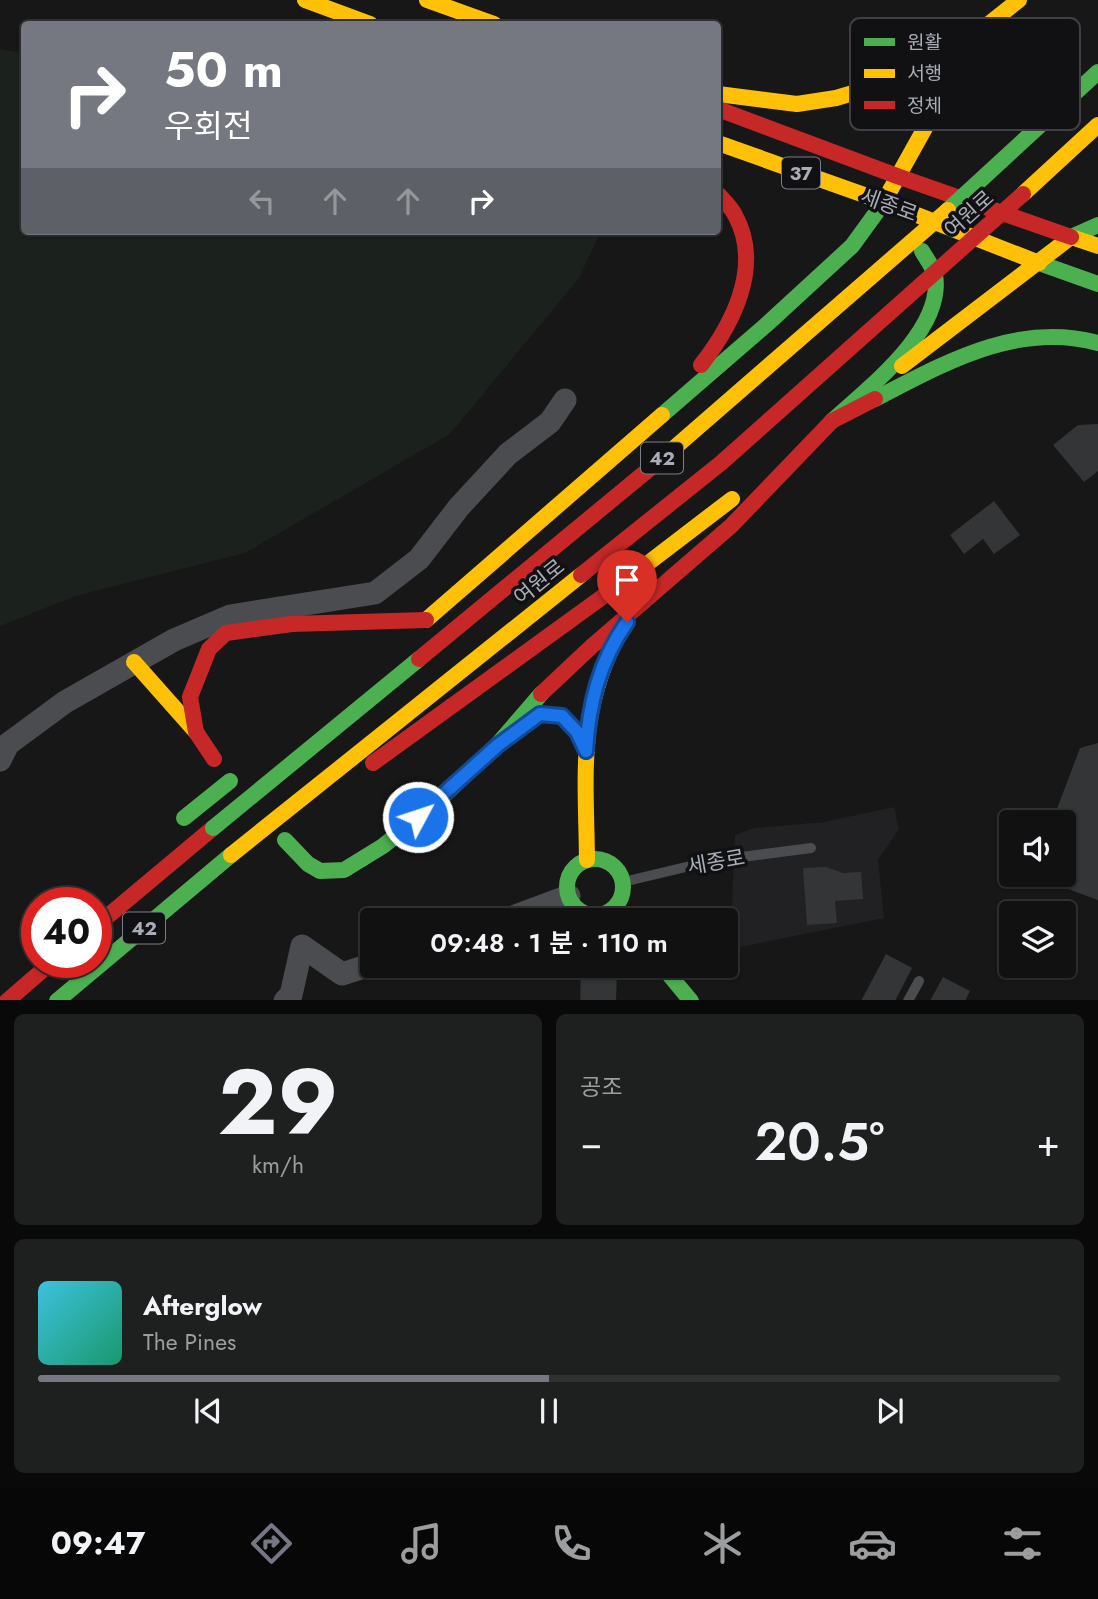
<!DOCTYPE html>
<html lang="ko">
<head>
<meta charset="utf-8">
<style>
	:root { --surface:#111; --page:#1e1f1f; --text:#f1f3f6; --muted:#9c9d9f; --line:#303131; --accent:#757880 }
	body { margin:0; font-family:Jost,"Noto Sans KR",sans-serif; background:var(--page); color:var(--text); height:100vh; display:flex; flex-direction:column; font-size:26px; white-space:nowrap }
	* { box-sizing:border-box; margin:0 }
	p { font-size:23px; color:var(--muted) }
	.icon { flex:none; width:38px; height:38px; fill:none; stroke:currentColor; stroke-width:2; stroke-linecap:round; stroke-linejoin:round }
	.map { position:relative; height:1000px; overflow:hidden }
	.details { display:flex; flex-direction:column; gap:14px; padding:14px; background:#090909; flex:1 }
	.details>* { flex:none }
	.guide { position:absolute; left:21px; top:21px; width:700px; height:214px; border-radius:7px; box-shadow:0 2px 5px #0004,0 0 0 2px var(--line); background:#757880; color:#fff; overflow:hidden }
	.controls { position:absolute; left:999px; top:810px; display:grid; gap:14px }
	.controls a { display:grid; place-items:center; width:77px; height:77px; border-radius:7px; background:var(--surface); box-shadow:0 2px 5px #0004,0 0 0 2px var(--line); font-size:35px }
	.speed { position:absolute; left:21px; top:887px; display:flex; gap:14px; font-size:35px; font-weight:700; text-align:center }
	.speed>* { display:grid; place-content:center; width:91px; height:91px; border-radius:50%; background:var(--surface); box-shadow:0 2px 5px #0004,0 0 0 2px var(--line); line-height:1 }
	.speed .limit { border:10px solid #d22; background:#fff; color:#111 }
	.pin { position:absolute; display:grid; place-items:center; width:60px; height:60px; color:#fff; margin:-72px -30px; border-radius:50% 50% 50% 0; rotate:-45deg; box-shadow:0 0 7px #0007 }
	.pin .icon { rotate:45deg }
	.me { position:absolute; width:77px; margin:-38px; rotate:50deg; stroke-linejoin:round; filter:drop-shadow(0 0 5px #0008) }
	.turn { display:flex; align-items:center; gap:24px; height:147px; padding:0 28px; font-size:32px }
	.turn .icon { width:91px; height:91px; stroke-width:2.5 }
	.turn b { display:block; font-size:49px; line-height:60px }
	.lanes { display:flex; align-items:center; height:66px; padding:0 28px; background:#0003; justify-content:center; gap:35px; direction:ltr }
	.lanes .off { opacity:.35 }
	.big { font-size:52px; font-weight:600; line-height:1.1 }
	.details .widget { flex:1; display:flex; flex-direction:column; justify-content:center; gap:10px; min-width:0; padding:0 24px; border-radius:10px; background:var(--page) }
	.details .dial { align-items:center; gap:0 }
	.dial b { font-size:91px; line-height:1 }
	.song { display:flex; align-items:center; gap:21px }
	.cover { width:84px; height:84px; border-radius:10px; background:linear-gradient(135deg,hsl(190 70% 55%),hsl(160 70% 35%)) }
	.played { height:7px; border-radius:4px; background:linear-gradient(90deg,var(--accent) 50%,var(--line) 50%) }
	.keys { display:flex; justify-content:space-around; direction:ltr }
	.heat { display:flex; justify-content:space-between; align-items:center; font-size:38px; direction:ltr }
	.details .tiles { flex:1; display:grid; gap:14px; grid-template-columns:1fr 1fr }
	.widget:last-child { grid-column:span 2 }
	.trip { position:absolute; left:360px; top:908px; width:378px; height:70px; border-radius:7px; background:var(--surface); box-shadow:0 2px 5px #0004,0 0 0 2px var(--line); font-weight:600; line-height:70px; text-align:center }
	.menu { display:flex; height:112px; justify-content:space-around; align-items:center; background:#070707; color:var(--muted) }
	.menu .icon { width:49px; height:49px }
	.menu .selected { color:var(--accent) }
	.menu b { font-size:32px; color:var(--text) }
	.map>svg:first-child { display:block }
</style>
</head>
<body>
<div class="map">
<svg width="1098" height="1001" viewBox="0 0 1098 1001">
	<rect width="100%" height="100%" fill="#171717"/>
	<path fill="#212124" d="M894,807l5,22 -21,31 6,58 -154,31 5,-114 19,-7 70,-6z"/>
	<path fill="#1b211c" d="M0,49l24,4v178h577l-22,47 -129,156 -205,119 -170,43 -75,30z"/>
	<g fill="#343537">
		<path d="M1098,424v47l-14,11 -31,-37 25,-20z"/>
		<path d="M994,501l26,34 -26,19 -11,-15 -19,15 -14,-19z"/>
		<path d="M1098,743v157l-68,-25h34v-53h-12l28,-74z"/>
		<path d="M826,867l17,6 18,-1 2,27 -28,2 2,22 -30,2 -4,-57z"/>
		<path d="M886,954l26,14 -17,33h-34z"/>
		<path d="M581,970l36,1 -1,30h-36z"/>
		<path d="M943,977l27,14 -5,10h-35z"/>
	</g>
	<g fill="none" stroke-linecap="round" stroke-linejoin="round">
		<g stroke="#4b4c50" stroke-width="10">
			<path d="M623,882l88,-21 100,-13"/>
			<path d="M908,1001l11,-20"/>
		</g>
		<g stroke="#4b4c50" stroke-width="23">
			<path d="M0,760l8,-16 57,-42 109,-62 56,-24 145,-23 44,-34 40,-52 49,-53 42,-32 15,-22"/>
			<path d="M505,920l64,-24"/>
			<path d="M285,1001l6,-6 11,-49 40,28 31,-10"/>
		</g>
		<g stroke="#4caf50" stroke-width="16">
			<path d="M1071,237l27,-12"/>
			<path d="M1039,263l59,21"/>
			<path d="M875,399c70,-36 142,-78 223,-56"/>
			<path d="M662,415l104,-90 86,-79 32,-44"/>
			<path d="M832,421c36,-33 113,-91 103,-146 -2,-8 -9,-17 -13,-24"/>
			<path d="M285,840l23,24 12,7 24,-1 39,-24 53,-43 61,-58 44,-51"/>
			<circle cx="595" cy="887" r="28"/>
			<path d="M662,966l29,35"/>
			<path d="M57,1001l174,-146"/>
		</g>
		<g stroke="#ffc107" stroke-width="16">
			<path d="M305,0l65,24"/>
			<path d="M427,0l67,24"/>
			<path d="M718,94l79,10 39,-6 27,-8 122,-63 34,-27"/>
			<path d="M718,143l166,59 155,61"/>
			<path d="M887,196l58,-104 40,-65"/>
			<path d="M902,366l169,-129 27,9"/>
			<path d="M630,577l102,-78"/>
			<path d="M426,620l236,-205"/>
			<path d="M134,662l62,70"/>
			<path d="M515,732l25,-18 22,2 15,16 10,19"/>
			<path d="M587,860c-1,-86 -10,-153 35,-231"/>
		</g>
		<g stroke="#c62828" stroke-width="16">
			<path d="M718,109l179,67 174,61"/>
			<path d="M701,365c32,-41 62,-99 34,-150 -4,-8 -11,-14 -17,-21"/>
			<path d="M541,694l50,-47 140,-121 101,-105 43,-22"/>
			<path d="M214,759l-18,-27 -6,-35 19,-48 17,-16 66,-9 134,-4"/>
			<path d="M96,926l117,-98"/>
			<path d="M7,1001l45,-39"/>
		</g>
		<g stroke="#4caf50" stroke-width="16">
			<path d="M948,210l150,-138"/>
			<path d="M184,818l46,-37"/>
			<path d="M213,828l206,-169"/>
		</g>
		<g stroke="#ffc107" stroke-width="16">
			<path d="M1023,194l75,-69"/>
			<path d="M665,456l283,-246"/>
			<path d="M231,855l350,-280"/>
		</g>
		<g stroke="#c62828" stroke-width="16">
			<path d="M581,575l140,-112 302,-269"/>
			<path d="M419,659l246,-203"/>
			<path d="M373,763l257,-186"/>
		</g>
	</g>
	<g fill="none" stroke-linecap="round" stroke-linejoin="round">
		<g stroke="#114b97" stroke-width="18">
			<path id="route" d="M418,817l80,-72 42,-31 22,2 15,16 9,19c3,-47 13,-89 41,-129"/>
		</g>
		<use href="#route" stroke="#1a73e8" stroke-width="12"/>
	</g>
	<g text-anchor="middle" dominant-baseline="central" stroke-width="7" stroke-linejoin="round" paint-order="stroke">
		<g fill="#111113" stroke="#7b7e86" stroke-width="2">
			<rect x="782" y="157.5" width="38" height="31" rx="5"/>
			<rect x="641" y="442.5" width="42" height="31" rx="5"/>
			<rect x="123" y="912.5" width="42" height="31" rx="5"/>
		</g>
		<g font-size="19" font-weight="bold" fill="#a8adb8">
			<text x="801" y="173">37</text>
			<text x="662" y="458">42</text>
			<text x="144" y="928">42</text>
		</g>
		<g font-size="21" fill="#a8adb8" stroke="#111113">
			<text transform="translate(889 205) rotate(20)">세종로</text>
			<text transform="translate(969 214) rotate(-42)">여원로</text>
			<text transform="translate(539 582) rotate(-39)">여원로</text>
			<text transform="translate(716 862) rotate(-10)">세종로</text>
		</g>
	</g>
	<rect x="850" y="18" width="230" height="112" rx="10" fill="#111113" stroke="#3e4045" stroke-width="2"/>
	<rect x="864" y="38" width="31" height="8" fill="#4caf50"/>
	<rect x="864" y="69" width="31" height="9" fill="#ffc107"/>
	<rect x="864" y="101" width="31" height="8" fill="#c62828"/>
	<g font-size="19" fill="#a8adb8">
		<text x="907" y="49">원활</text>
		<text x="907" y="80">서행</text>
		<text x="907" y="112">정체</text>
	</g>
</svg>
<div class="controls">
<a><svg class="icon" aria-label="sound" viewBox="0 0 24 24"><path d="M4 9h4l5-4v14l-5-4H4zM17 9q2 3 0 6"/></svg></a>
<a><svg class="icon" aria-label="layers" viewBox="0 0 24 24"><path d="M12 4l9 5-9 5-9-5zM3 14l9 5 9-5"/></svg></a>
</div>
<div class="speed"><div class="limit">40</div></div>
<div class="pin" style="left:627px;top:622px;background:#d93025"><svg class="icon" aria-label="arrive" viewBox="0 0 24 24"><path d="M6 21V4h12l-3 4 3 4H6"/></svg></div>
<svg class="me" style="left:418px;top:817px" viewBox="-20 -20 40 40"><circle r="17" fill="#1a73e8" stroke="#fff" stroke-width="3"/><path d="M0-11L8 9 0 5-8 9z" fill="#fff"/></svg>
<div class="trip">09:48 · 1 분 · 110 m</div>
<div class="guide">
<div class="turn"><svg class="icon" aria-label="right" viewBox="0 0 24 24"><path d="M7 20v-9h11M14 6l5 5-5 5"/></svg><div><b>50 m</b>우회전</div></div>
<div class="lanes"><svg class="icon off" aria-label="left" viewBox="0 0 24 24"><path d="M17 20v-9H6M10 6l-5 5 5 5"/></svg><svg class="icon off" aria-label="ahead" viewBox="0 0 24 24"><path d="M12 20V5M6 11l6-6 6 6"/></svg><svg class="icon off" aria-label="ahead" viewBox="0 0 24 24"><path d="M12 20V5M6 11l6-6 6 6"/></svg><svg class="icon" aria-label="right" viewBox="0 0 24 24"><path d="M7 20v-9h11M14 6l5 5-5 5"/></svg></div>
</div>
</div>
<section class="details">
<div class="tiles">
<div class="widget dial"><b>29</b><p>km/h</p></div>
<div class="widget"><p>공조</p>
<div class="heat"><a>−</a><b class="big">20.5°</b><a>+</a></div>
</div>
<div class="widget">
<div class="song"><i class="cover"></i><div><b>Afterglow</b><p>The Pines</p></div></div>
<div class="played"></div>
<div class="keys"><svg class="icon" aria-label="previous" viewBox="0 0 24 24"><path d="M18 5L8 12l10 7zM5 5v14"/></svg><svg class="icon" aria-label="pause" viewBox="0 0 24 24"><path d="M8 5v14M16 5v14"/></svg><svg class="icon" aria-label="next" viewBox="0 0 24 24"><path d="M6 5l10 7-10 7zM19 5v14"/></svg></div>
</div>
</div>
</section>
<nav class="menu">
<b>09:47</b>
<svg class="icon selected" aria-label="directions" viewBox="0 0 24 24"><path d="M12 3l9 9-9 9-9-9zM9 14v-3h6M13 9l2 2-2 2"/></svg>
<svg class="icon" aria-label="music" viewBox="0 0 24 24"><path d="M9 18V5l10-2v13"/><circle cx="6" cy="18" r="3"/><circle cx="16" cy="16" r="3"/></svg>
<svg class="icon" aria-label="phone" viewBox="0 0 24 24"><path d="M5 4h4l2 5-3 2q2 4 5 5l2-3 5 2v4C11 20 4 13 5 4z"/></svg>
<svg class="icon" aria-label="climate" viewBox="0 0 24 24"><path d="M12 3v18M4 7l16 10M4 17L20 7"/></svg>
<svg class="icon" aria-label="car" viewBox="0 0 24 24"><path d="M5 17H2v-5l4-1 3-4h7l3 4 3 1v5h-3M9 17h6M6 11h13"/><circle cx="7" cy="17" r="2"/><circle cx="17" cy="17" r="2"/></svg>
<svg class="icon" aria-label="filters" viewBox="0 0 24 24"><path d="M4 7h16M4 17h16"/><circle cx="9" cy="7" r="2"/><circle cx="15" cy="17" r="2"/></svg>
</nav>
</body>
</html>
